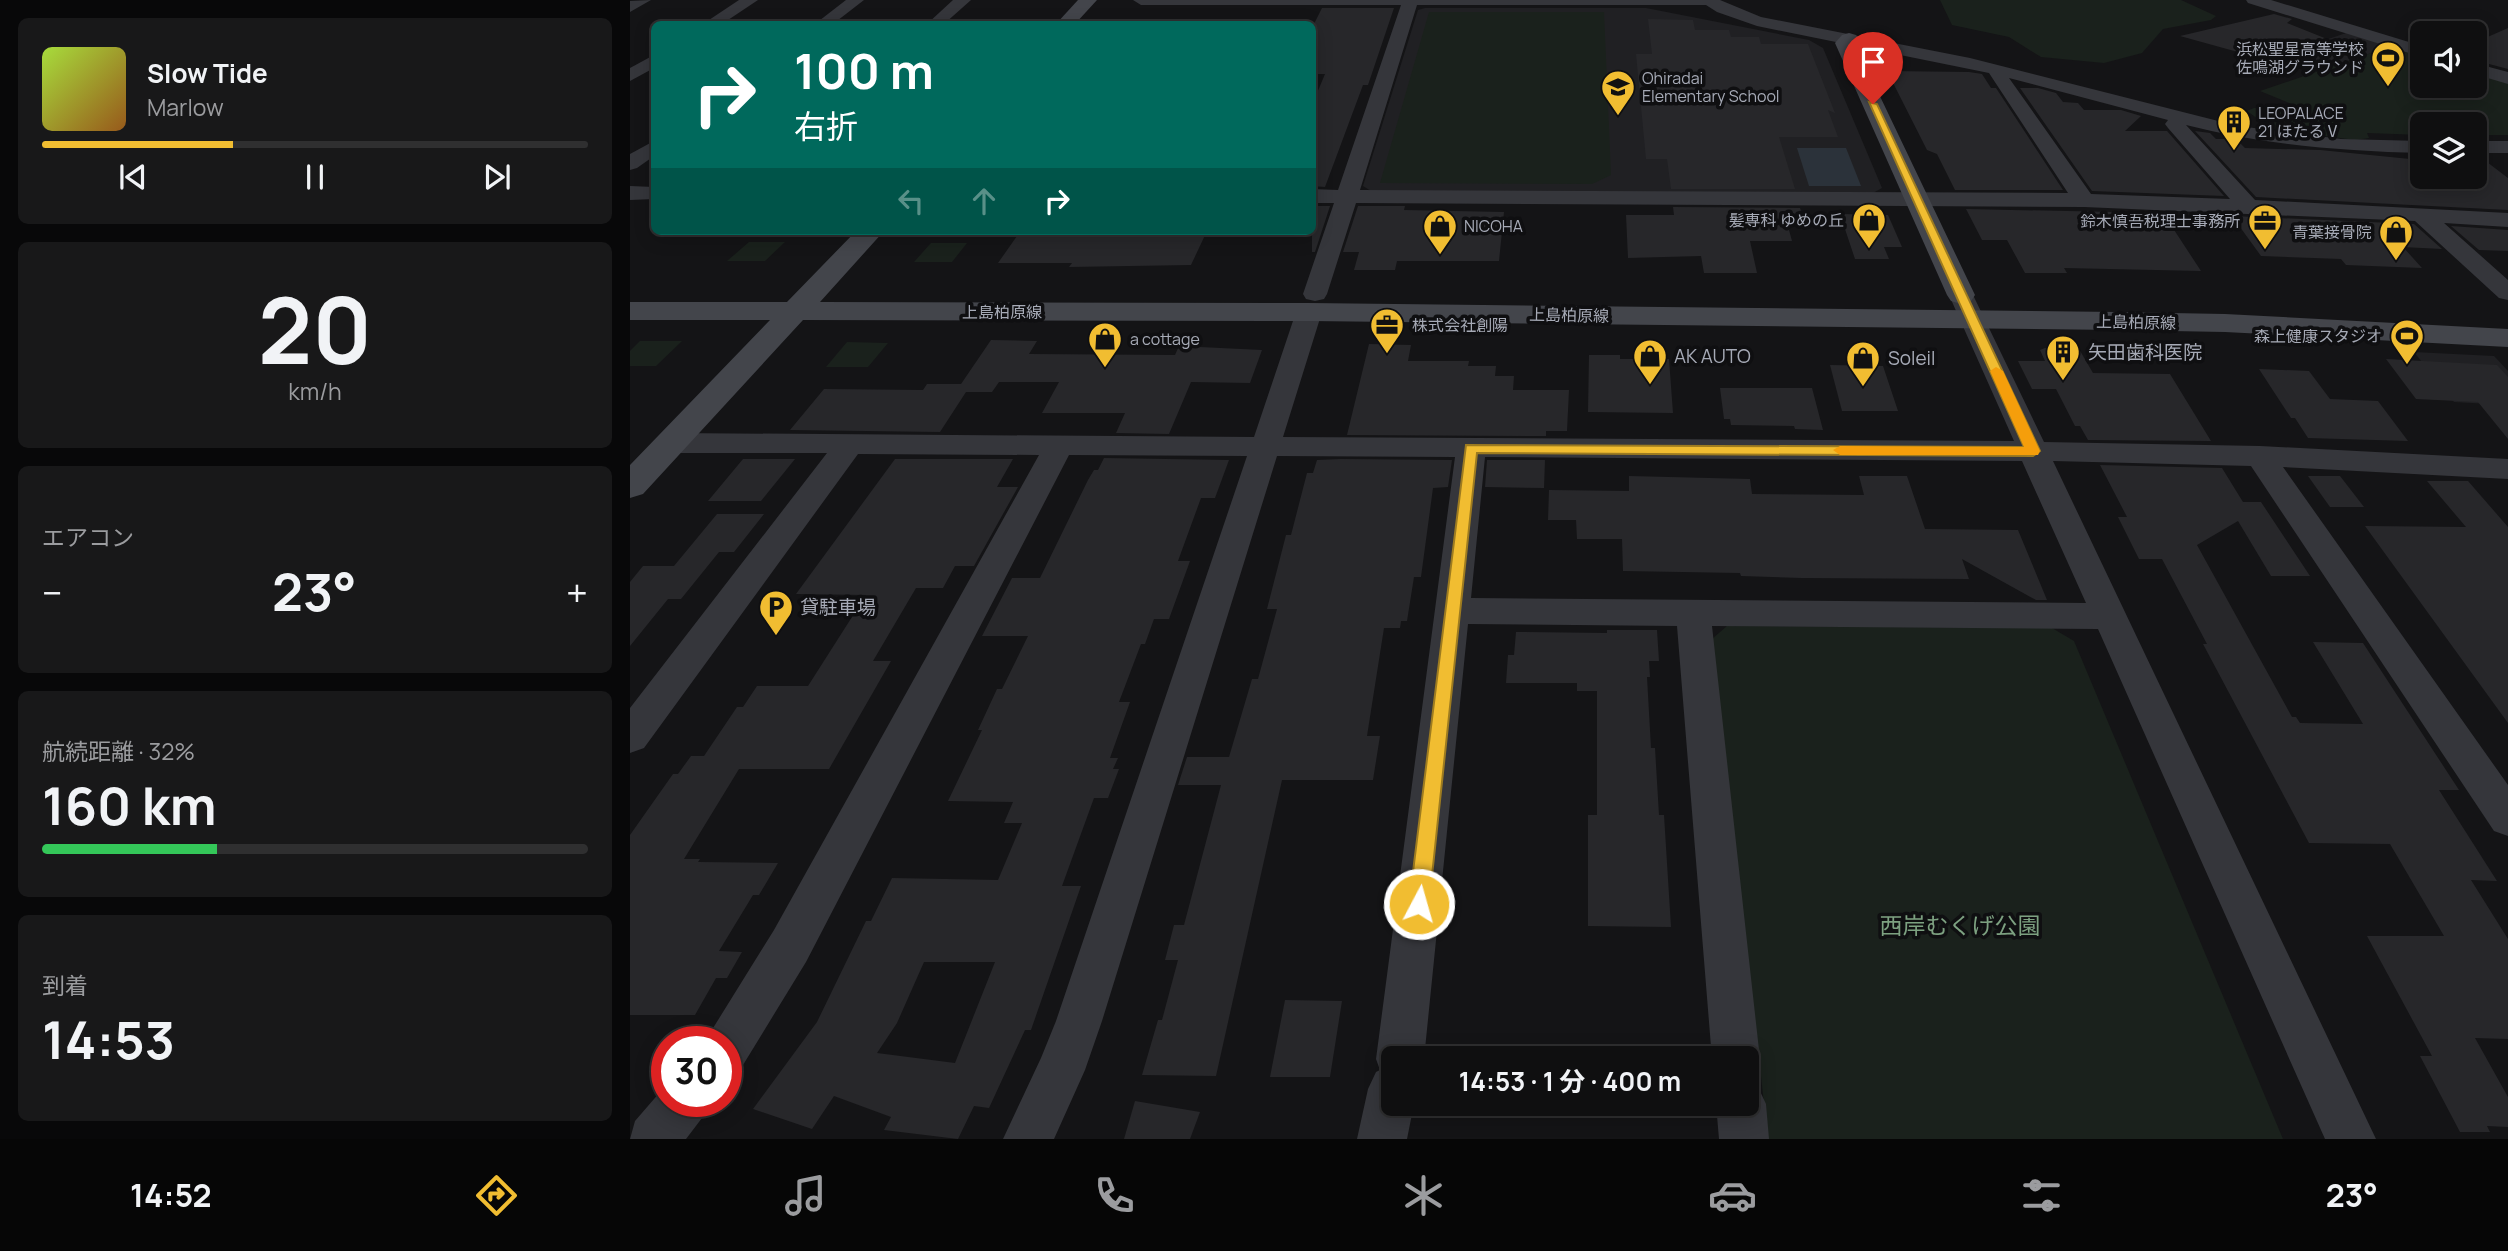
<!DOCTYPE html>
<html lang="ja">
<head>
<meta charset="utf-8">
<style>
	:root { --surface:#0f0f10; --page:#181819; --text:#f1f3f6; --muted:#9b9c9f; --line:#2f2f30; --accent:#f1bd31 }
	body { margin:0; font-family:Manrope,"Noto Sans JP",sans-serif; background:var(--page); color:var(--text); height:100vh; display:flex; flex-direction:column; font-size:26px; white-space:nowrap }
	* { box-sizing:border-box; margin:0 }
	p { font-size:23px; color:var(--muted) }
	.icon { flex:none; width:38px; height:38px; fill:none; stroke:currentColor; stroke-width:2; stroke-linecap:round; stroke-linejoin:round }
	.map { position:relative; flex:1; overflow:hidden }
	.side { display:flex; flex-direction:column; gap:18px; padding:18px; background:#080809; width:630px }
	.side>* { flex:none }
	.guide { position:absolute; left:21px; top:21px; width:665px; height:214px; border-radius:10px; box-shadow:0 4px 18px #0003,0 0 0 2px var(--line); background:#00695c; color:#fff; overflow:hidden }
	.fabs { position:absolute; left:1780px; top:21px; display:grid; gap:14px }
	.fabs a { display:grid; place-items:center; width:77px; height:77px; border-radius:10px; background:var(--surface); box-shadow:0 4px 18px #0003,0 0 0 2px var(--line); font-size:35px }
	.speed { position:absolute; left:21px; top:1026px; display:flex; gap:14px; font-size:35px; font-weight:700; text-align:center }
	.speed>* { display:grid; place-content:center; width:91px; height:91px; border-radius:50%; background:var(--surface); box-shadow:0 4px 18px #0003,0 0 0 2px var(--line); line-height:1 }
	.speed .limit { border:10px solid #d22; background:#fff; color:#111 }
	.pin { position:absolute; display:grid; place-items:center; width:60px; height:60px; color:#fff; margin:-72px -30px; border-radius:50% 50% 50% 0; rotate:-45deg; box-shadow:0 0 7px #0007 }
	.pin .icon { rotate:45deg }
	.me { position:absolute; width:77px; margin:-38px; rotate:6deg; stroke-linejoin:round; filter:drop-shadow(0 0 5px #0008) }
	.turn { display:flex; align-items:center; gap:24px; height:147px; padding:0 28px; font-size:32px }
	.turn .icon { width:91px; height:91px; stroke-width:2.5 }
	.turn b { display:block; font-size:49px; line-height:60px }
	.lanes { display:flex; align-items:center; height:66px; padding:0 28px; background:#0003; justify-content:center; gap:35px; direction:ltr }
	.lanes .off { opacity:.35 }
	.big { font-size:52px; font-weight:700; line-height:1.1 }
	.side .card { flex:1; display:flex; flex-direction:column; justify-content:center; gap:10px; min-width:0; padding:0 24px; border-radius:10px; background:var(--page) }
	.side .dial { align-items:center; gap:0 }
	.dial b { font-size:91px; line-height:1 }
	.song { display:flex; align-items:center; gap:21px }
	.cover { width:84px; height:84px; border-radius:10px; background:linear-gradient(135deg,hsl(80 70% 55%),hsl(30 70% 35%)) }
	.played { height:7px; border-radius:4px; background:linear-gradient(90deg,var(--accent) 35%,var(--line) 35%) }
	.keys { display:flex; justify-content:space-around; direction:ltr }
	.heat { display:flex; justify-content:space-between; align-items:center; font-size:38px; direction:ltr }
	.charge { height:10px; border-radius:5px; background:linear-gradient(90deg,#34c759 32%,var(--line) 0) }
	.trip { position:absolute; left:751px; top:1046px; width:378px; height:70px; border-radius:10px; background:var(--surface); box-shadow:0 4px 18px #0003,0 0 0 2px var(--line); font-weight:700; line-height:70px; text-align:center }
	.dock { display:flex; height:112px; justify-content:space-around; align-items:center; background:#060606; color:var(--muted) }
	.dock .icon { width:49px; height:49px }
	.dock .on { color:var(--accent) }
	.dock b { font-size:32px; color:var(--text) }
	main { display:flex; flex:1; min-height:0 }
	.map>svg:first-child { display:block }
</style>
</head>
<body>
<main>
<section class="side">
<div class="card">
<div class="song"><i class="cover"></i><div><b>Slow Tide</b><p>Marlow</p></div></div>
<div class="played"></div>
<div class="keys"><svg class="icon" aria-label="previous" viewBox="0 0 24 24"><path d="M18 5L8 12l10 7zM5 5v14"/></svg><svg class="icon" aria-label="pause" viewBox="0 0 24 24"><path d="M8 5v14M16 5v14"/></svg><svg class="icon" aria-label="next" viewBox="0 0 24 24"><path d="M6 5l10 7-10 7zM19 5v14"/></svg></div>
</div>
<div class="card dial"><b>20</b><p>km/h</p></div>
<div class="card"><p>エアコン</p>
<div class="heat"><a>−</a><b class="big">23°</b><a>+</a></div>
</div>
<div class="card"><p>航続距離 · 32%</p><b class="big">160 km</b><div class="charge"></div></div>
<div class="card"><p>到着</p><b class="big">14:53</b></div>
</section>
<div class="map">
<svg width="1878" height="1139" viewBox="0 0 1878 1139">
	<rect width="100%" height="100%" fill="#141416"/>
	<g fill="#202023">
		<path d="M795,8h221l163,32 14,8 59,140 -9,5 -502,-2 -8,-5 55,-176z"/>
		<path d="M1719,32l43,14 -61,21 -41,-15z"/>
		<path d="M1784,352l80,4 14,15v34l-54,-3z"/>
	</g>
	<g fill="#1a211c">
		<path d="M1310,0h241l35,16 -5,4 -48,9 -21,24 -38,10 -63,-6 -32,-20 -57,-12z"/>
		<path d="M799,12h175l7,163 -19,9 -212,-1z"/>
		<path d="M1762,46l30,8v32h52l1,-16 33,10v55h-33l-1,-11h-52v11l-55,-2 2,5 -14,2 -83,-11 -25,-18 7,-3 45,-1 -39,-16z"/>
		<path d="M119,242h36l-20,19h-38z"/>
		<path d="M301,243h36l-15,19h-38z"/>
		<path d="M10,341h42l-26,25h-26v-15z"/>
		<path d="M217,342l41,1 -20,24h-42z"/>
		<path d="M1097,626l325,2 22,13 209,498h-515l-56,-500z"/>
	</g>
	<path fill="#2b323a" d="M1167,148h49l15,38h-52z"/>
	<g fill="#27272a" fill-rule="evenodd">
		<path d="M692,8h72l-26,77h-5l-38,102 -13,-1v-81l13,-31h-13v-46z"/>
		<path d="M1644,14l18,5 -5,4 70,28 -81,2 -15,-11 -16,12 -65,-18z"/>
		<path d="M1018,19l45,1 2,10h34l2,7h28l2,7h47l27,69 -7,-3 10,27h-59l16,52h-124l-4,-30h-21l-10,-105h16z"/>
		<path d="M1878,28v41l-34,-9v-17z"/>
		<path d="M1257,71l82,1 13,2 9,14h5l67,102h-108l-18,-36 -10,-4z"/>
		<path d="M1390,88h18l18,5 7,9 15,1 6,7h37l20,6 -16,15h42l57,65 -132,-5z"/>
		<path d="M1565,131l15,2 6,6h20l9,9 75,2 90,9 12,12v6h52v-21h5l29,22v32l-252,-13z"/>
		<path d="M682,206h18l-15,46h-3z"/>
		<path d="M728,206h47l-1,4 100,2 -5,49h-102l-2,9h-41l5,-18h-16z"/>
		<path d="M1043,207l127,1 4,11h-18l6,22h-42l7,32h-53l-3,-17 -73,2 -2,-43h48z"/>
		<path d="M1336,209l197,4 38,58 -137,-3 3,5h-42l-18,-33h-25z"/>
		<path d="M1210,214l48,1 14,32h-18l5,12h-34z"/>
		<path d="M1602,216l182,8 28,25 -39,-2 19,21 -76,-3 -5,-6 -80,-3z"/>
		<path d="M1821,226l57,4v21l-29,-1z"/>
		<path d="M426,231h151l-16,34 -122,2 3,-4h-74l19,-27 35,1z"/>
		<path d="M361,340l46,1 -8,13 146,1 4,-9 83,4 -12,33 -59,-1 -22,52 -53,-1 9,-20h-83l17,-31h-60l-7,10h-26l-26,40 -150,-2 34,-41 99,1 4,-6h34z"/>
		<path d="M739,344l42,1 -3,16h61l-1,5h28l-1,10h19l-1,14h56l-2,41h-21v5l-199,-1z"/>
		<path d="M1415,348l34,1 14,24 77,1 41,67 -123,-1 -8,-14h-5l-19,-37h-24l-14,-28h27l-5,-11z"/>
		<path d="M959,355h31v4h49l4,54 -85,-1z"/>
		<path d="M1756,359l111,6 11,12v62l-30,-37 -62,-3z"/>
		<path d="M1200,365l53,1 15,45h-56z"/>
		<path d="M1629,369l50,2 21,28 48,2 30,40 -100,-3 -13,-20h-4z"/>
		<path d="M1090,388h92l11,42 -28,-1 -1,-3 -63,-1 -1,-6h-6z"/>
		<path d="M474,458l125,2 -14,38h-14l-23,63h12l-21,58h-15l-9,25h-4l-22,58h11l-20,56h8l-5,11h6l-11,29h-14l-32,88h19l-50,144h-6l-36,78 -15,-2 -16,33 -74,-9 7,-13 -57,-21 -22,33 -59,-20 64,-87 49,-101h5l21,-43 106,2 24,-57h-18l9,-21 -65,-1 34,-71h-4l19,-41h5l26,-53h-46l30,-58h28l48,-98 6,-10h4zM294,962h71l-40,101 -78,-10 20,-30z"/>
		<path d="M113,459h52l-34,42h-53z"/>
		<path d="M265,459h118l-16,28h21l-44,79h-19l-12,22h-27l-43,73h18l-62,108h-90l-55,90h16l-2,3 80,1 -19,32h-6l-34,56 23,1 -15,26h-11l-21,37h-65v-180l43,-61h5l13,-18h13l33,-49h6l14,-21h51l58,-91 -70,-1z"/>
		<path d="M711,459l111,1 -4,27 -15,1 -12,89h-7l-7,44h-6l-1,7h-16l-17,108h13l-7,44h-91l-66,296 -74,-1 16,-55h4l16,-60h-13l9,-35h10l37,-140h-43l9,-28h42l23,-78h6l19,-70h-10l19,-74h5l16,-62h6l4,-13z"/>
		<path d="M857,460h58l-1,28 -59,-1z"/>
		<path d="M1470,465l122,3 21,34h18l49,74h-39l-33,-55 -41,24 95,172h4l4,6 63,1 -50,-82 50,1 96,147h-20l58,91 -26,-1 37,59v100l-33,-1 33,59v30l-21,-1 3,6h-30l-40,-76h12l-65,-120h77l-54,-92 -81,-1 -106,-199h4l-45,-85h-23l-21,-42h9z"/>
		<path d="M999,476l121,3 2,15 112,1 -5,-19h48l18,53 93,1 29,70h-11l-74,-41 7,20 -167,-1 -61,-2 -1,-3 -117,-2 -1,-32h-45l-1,-19h-28l1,-30 80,1z"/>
		<path d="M1678,476h32l24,31h-34z"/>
		<path d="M1797,481h41l40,46v196l-143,-197 101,1z"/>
		<path d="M87,514h47l-30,38h-15l-38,47h-13l-38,47v-64l13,-16h31z"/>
		<path d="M977,630h50l2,31h-10l1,16h-3l4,71h4l4,67h5l7,112 -83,-1v-111h9v-124h-20v-8h-71l2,-28h6l2,-23 91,1z"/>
		<path d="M655,1000l57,1 -12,76h-60z"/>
		<path d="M505,1101l65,11 -10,27h-66z"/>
	</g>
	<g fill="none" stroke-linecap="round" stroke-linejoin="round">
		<g fill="#35363b" fill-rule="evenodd">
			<path d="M21,0l-21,12v-11z"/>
			<path d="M109,0h19l-36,24h-19z"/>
			<path d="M216,0h18l-31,24h-18z"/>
			<path d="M323,0h18l-27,24h-17z"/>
			<path d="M503,0h587l41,17 209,41 268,68 103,13 81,2v12c-80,-2 -158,-8 -236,-28l69,75 253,13v14l-64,-4 64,57v20l-9,-2 -84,-77 -331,-14 -728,-4 -29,91 -3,5 -9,2 -9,-2 -3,-5 31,-91h-22v-14l26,1 63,-185h-260zM787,5h289l11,7 40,14 232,47 79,120 -708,-3zM1379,78l159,42 -3,4 3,4 62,71 -139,-5z"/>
			<path d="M1616,0h25l151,46v11l-174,-54z"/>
			<path d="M24,55v13l-24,13v-13z"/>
			<path d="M1844,63l34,9v12l-34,-10z"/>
			<path d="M24,141v15l-17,12 -7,2v-16z"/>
			<rect x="1844" y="141" width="34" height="12"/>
			<path d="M0,186l24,1v12l-24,1z"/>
			<path d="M1331,288l9,2 3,5 71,147 216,4 248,13v20l-225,-12 225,318v51l-14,-5 -243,-365 -198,-5 323,678h-51l-227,-510 -386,-3 48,433 -7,17 -7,3v-20h-34l-35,-433 -209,-2 -44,435h-31v45h21l-7,35h-50l11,-50 8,-17 4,-2 -4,-11 79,-602 -178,-1 -175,565 -17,49 -31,69h-51l38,-81 15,-37 191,-565 -178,-1 -263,507 -63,103 -17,7v-31h-21l69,-111 265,-475 -181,-1 -214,294 -14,5v-45l197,-255h-156l-10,-3 -5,-7 5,-7 10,-3 583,4 42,-125 4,-5 9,-3 9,3 4,5 -39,125 731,4 -65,-146 3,-5zM855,457l537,4 64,142 -615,-5z"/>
			<path d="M1116,1082l12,5 8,17 3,35h-50l-3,-35h30z"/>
			<path d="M37,1084v17h43l-8,17 -16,21h-56l5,-18z"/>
		</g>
		<g fill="#43454b" fill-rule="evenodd">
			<path d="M448,0h19l-22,24h-19z"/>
			<path d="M1219,33l7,2 3,4 -4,5 120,251 -4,6 -10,3 -10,-3 -4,-6 -112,-252 7,-8z"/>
			<path d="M226,231h28l-64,71 489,1 808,9 108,2 283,15v18l-283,-15 -108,-2 -808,-9 -506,-1 -160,174 -13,4v-33l140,-145h-140v-18h157z"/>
		</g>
	</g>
	<path fill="#f1bd31" stroke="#9d7b20" stroke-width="2" d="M1239,102l8,2 163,347 -7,5 -556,-3 -48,451 -3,7 -7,3 -7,-3 -3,-7 57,-459 558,2z"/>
	<path fill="#f59e0b" d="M1366,367l7,4 37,80 -2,4h-198l-7,-5 7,-4 184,1 -34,-76z"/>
	<defs>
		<g id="stadium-pin" transform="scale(1.75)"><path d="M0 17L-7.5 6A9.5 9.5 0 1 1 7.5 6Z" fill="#f1bd31" stroke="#0f0f11"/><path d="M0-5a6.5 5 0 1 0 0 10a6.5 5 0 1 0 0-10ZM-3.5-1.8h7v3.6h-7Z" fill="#111"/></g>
		<g id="school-pin" transform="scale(1.75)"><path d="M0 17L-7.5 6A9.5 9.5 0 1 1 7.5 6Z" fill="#f1bd31" stroke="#0f0f11"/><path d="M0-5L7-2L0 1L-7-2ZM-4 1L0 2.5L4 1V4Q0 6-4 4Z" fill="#111"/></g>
		<g id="building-pin" transform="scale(1.75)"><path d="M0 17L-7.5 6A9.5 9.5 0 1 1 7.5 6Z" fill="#f1bd31" stroke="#0f0f11"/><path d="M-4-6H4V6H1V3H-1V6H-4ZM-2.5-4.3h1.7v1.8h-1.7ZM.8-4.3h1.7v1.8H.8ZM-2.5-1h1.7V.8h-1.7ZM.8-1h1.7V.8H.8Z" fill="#111"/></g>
		<g id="shop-pin" transform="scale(1.75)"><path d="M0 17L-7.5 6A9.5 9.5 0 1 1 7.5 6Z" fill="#f1bd31" stroke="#0f0f11"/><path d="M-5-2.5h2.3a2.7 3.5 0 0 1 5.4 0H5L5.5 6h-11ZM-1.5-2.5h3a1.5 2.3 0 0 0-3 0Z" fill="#111"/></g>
		<g id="office-pin" transform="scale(1.75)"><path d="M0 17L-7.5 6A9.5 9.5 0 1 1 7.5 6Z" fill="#f1bd31" stroke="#0f0f11"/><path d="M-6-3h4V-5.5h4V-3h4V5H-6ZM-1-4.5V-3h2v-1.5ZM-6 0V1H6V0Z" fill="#111"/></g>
		<g id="parking-pin" transform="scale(1.75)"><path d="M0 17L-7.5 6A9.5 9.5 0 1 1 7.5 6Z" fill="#f1bd31" stroke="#0f0f11"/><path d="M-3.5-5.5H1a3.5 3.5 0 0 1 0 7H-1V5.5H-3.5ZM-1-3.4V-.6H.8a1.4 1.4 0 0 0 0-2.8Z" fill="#111"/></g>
	</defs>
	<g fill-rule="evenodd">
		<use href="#stadium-pin" x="1758" y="58"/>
		<use href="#school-pin" x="988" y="87"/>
		<use href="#building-pin" x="1604" y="122"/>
		<use href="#shop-pin" x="1239" y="220"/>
		<use href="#office-pin" x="1635" y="221"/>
		<use href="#shop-pin" x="810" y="226"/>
		<use href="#shop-pin" x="1766" y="232"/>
		<use href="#office-pin" x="757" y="325"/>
		<use href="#stadium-pin" x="1777" y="336"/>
		<use href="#shop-pin" x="475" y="339"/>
		<use href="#building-pin" x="1433" y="352"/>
		<use href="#shop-pin" x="1020" y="356"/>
		<use href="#shop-pin" x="1233" y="358"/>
		<use href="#parking-pin" x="146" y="607"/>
	</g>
	<g text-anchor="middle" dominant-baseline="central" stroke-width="7" stroke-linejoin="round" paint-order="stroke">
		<g font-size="16" fill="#a6aab6" stroke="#0f0f11" text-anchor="end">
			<text x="1734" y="49">浜松聖星高等学校<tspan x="1734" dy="18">佐鳴湖グラウンド</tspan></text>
			<text x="1012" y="78" text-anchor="start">Ohiradai<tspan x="1012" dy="18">Elementary School</tspan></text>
			<text x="1628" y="113" text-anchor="start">LEOPALACE<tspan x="1628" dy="18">21 ほたるⅤ</tspan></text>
			<text x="1214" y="220">髪専科 ゆめの丘</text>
			<text x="1610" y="221">鈴木慎吾税理士事務所</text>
			<text x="834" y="226" text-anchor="start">NICOHA</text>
			<text x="1742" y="232">青葉接骨院</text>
			<text x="782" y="325" text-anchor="start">株式会社創陽</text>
			<text x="1752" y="336">森上健康スタジオ</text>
			<text x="500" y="339" text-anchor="start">a cottage</text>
		</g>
		<g font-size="16" fill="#a6aab6" stroke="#0f0f11">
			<text x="372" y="312">上島柏原線</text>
			<text transform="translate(939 315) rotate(1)">上島柏原線</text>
			<text transform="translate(1506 322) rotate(1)">上島柏原線</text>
		</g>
		<g font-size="19" fill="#a6aab6" stroke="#0f0f11" text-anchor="start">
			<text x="1458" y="352">矢田歯科医院</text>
			<text x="1044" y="356">AK AUTO</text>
			<text x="1258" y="358">Soleil</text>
			<text x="170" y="607">貸駐車場</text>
		</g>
		<g font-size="23" fill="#7da181" stroke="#0f0f11">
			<text x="1330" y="925">西岸むくげ公園</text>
		</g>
	</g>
</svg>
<div class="fabs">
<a><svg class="icon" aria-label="sound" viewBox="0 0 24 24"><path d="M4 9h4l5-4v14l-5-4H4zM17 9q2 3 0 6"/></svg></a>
<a><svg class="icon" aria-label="layers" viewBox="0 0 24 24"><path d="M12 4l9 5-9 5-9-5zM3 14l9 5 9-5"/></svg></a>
</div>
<div class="speed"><div class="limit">30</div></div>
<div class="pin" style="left:1243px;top:104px;background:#d93025"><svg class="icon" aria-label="arrive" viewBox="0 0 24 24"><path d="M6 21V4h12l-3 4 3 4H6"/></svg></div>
<svg class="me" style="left:789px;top:904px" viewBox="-20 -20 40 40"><circle r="17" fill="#f1bd31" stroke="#fff" stroke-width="3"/><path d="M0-11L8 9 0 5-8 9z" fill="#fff"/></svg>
<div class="trip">14:53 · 1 分 · 400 m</div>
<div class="guide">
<div class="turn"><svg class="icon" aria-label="right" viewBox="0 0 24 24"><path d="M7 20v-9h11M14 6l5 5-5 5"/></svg><div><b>100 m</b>右折</div></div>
<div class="lanes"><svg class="icon off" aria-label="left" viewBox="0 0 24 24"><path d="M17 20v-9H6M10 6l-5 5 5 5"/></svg><svg class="icon off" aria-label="ahead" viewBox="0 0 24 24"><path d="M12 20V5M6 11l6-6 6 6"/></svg><svg class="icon" aria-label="right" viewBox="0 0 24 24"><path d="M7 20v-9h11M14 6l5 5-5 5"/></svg></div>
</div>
</div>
</main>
<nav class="dock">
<b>14:52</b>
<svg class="icon on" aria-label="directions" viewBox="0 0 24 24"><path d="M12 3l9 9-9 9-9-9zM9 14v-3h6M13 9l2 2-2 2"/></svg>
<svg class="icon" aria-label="music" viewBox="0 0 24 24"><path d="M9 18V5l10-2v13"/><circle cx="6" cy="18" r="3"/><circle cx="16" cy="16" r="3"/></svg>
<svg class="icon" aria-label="phone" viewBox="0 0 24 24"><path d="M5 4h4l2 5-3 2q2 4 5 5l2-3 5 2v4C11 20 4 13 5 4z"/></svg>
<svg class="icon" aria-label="climate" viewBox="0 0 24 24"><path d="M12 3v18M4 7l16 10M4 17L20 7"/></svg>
<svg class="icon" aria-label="car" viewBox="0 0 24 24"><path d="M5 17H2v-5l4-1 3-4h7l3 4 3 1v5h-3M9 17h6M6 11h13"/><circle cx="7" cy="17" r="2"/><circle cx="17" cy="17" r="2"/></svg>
<svg class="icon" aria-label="filters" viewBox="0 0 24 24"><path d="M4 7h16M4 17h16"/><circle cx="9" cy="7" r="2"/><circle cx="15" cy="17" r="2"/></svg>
<b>23°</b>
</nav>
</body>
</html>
